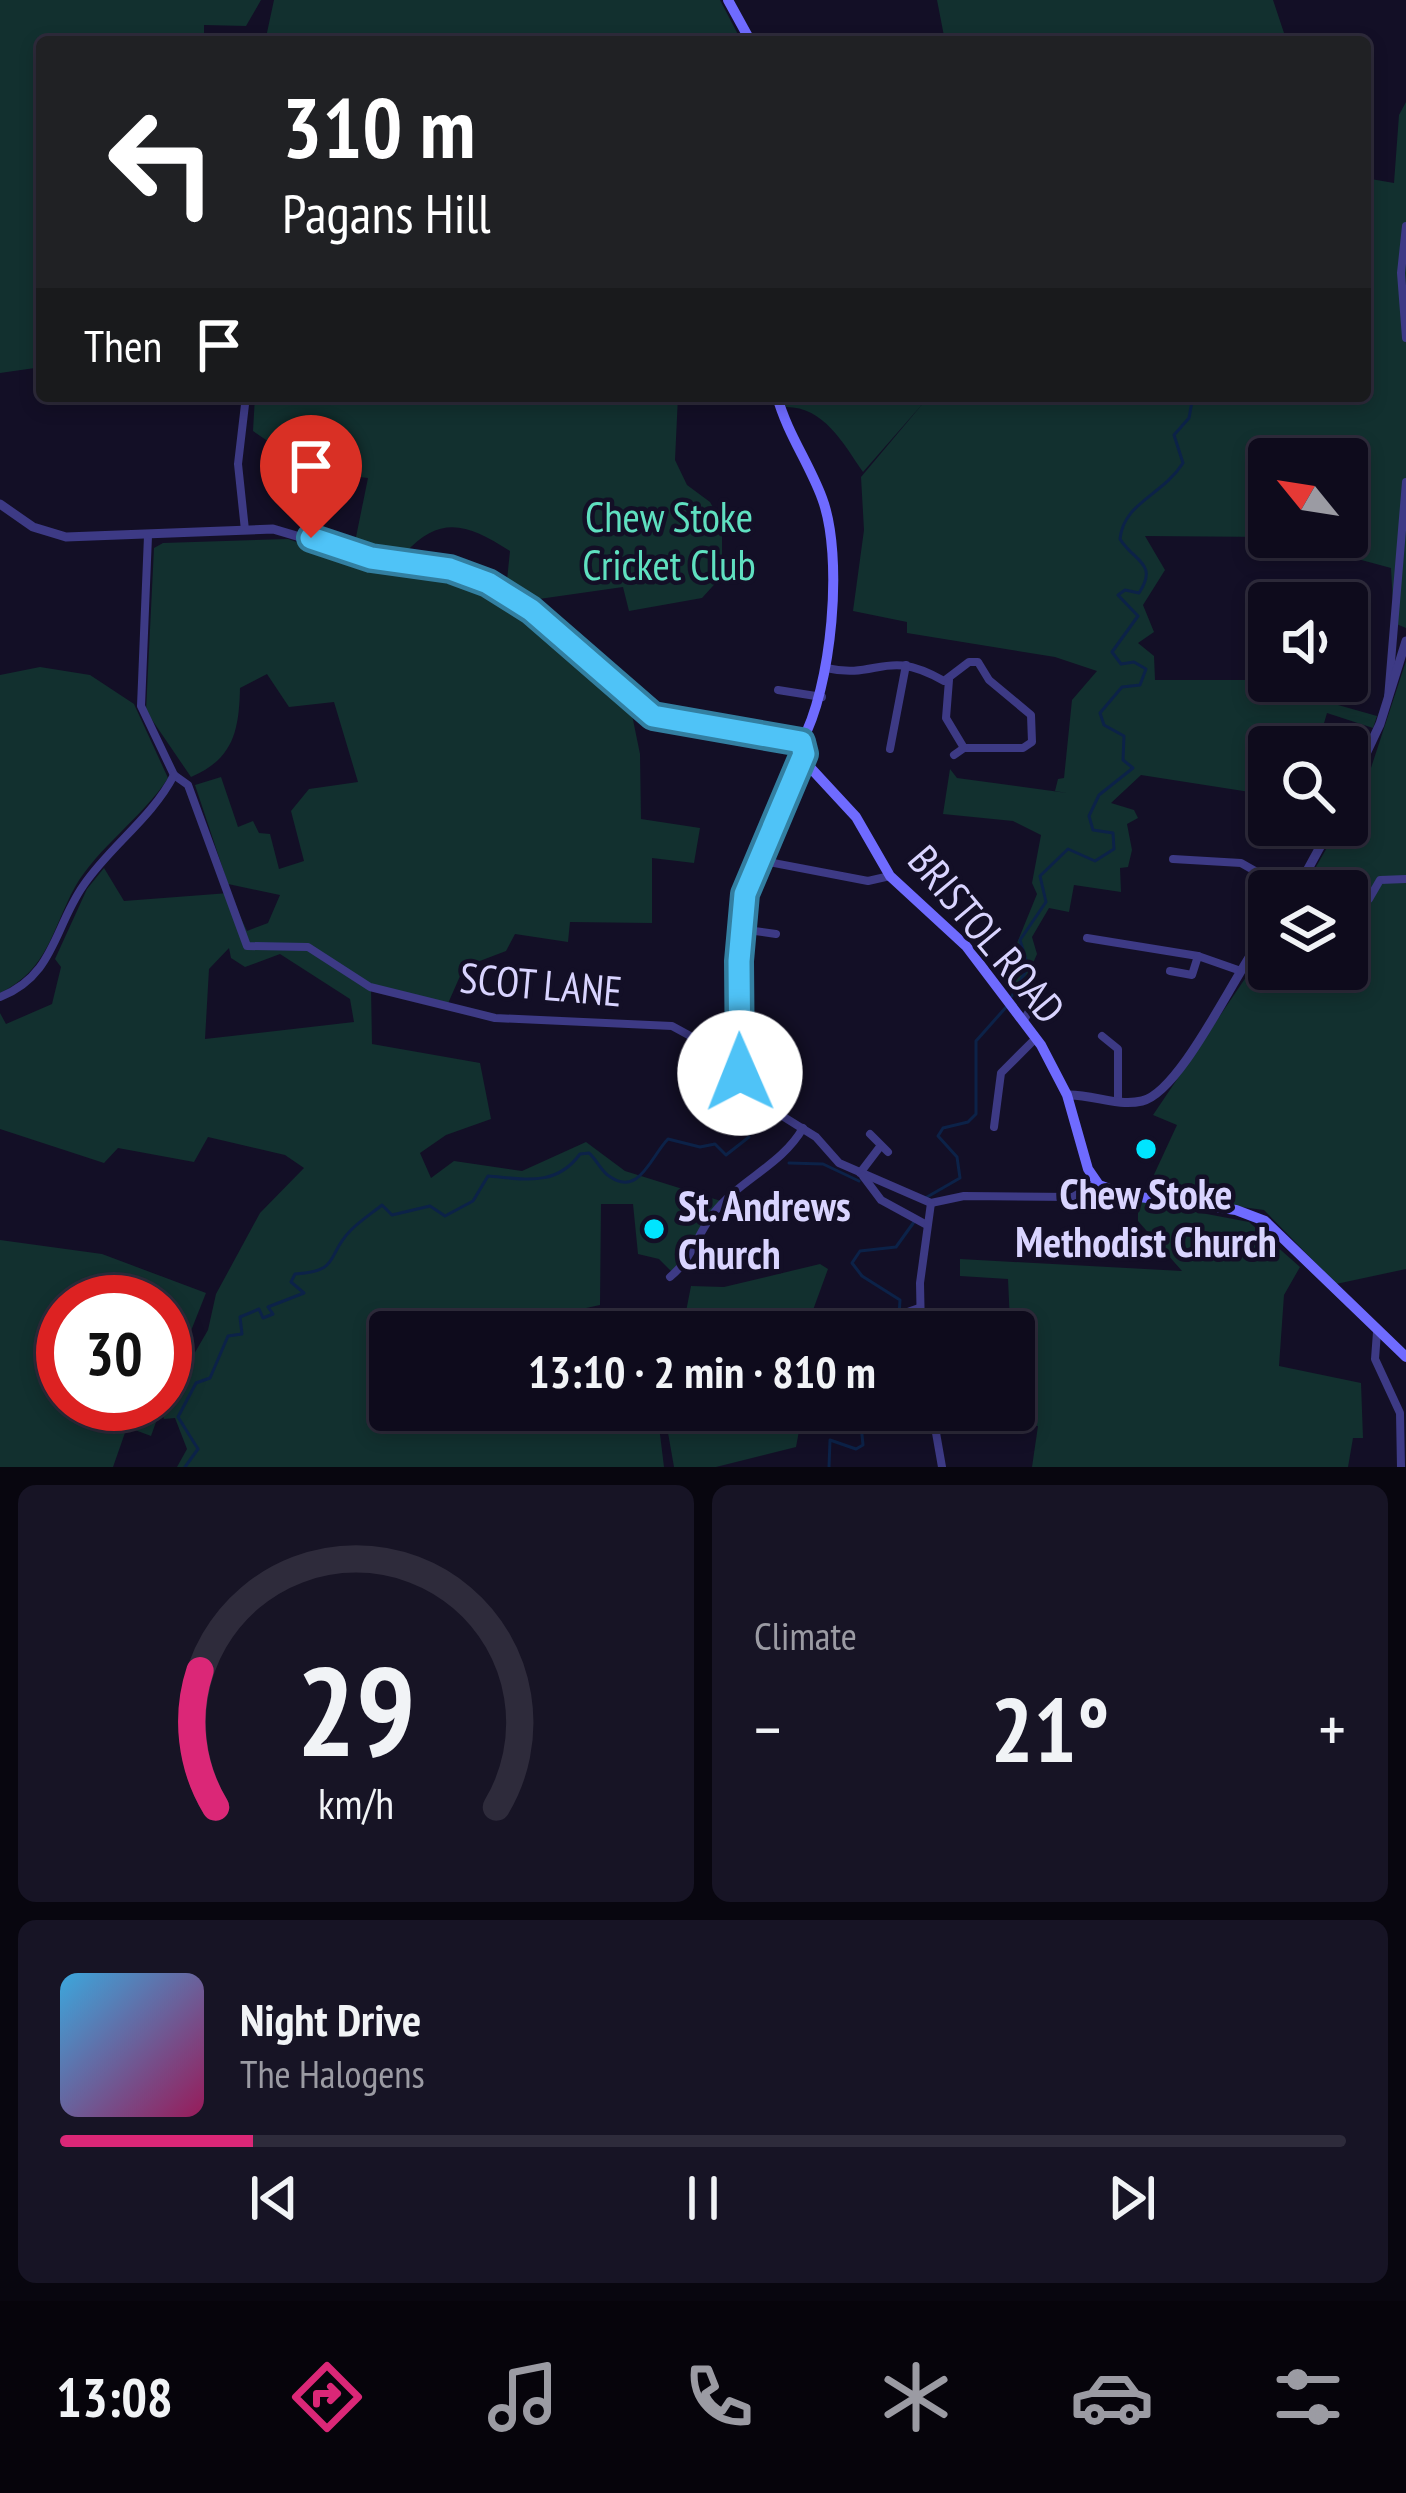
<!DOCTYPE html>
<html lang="en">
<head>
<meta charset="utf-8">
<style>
	:root { --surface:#0e0b1c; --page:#171425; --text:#f1f3f6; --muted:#9b9ba3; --line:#2e2b3b; --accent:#db2777 }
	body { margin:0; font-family:"PT Sans Narrow",sans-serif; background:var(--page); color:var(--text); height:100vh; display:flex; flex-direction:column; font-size:45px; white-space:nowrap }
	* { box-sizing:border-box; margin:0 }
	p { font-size:39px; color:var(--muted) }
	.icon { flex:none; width:66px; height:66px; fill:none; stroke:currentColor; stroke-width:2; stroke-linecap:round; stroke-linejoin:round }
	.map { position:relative; height:1467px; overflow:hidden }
	.drawer { display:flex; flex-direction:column; gap:18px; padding:18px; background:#08060f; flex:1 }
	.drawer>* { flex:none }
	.top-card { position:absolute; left:36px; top:36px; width:1335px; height:366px; border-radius:12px; box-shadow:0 6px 18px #0003,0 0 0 3px var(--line); background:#202124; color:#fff; overflow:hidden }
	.needle { width:78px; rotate:300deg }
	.buttons { position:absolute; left:1248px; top:438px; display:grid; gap:24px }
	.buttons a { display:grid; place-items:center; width:120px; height:120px; border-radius:12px; background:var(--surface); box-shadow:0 6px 18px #0003,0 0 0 3px var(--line); font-size:60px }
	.speed { position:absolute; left:36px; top:1275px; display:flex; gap:24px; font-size:60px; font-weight:700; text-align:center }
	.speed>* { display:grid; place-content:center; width:156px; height:156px; border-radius:50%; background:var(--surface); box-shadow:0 6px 18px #0003,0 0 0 3px var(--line); line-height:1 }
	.speed .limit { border:18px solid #d22; background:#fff; color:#111 }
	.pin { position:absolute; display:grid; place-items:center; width:102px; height:102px; color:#fff; margin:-123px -51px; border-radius:50% 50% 50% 0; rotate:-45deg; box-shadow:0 0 12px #0007 }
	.pin .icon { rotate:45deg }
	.me { position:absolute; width:132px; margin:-66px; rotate:359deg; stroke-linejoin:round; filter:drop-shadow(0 0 9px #0008) }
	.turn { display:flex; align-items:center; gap:42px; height:252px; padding:0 48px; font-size:54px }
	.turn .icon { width:156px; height:156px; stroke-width:2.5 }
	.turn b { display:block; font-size:84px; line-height:102px }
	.then { display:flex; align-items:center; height:114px; padding:0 48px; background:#0003; gap:24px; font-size:45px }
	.big { font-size:90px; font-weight:800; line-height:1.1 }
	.drawer .widget { flex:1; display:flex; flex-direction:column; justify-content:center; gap:18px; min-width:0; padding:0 42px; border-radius:18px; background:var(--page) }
	.drawer .dial { align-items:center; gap:0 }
	.dial svg { height:312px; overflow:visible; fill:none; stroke:var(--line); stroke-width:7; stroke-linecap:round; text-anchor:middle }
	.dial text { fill:var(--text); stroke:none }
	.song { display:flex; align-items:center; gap:36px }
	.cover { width:144px; height:144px; border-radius:18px; background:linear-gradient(135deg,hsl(200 70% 55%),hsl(330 70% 35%)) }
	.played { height:12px; border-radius:6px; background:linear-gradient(90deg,var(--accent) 15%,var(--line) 15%) }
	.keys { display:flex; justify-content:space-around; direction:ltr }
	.heat { display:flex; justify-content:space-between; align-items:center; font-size:66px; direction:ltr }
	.drawer .tiles { flex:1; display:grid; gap:18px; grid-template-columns:1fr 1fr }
	.widget:last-child { grid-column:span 2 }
	.trip { position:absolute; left:369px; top:1311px; width:666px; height:120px; border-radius:12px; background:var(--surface); box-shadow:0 6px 18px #0003,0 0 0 3px var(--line); font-weight:800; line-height:120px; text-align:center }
	.menu { display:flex; height:192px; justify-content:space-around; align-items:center; background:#06040b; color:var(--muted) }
	.menu .icon { width:84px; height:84px }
	.menu .current { color:var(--accent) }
	.menu b { font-size:54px; color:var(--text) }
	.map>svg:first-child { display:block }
</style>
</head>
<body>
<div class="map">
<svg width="1406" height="1467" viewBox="0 0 1406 1467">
	<rect width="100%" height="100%" fill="#130f26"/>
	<g fill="#12302f" fill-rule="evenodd">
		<path d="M0,0h261l-15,26 -42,-1v17h-162v325l-42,6z"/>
		<path d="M274,0h446l22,42h-477z"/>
		<path d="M937,0h336l14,42h-376l33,-6z"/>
		<path d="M1406,102v526l-12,-5 -3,-55 -115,-31 -131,-1 20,34 -22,35 11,27 -16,11 16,13 1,24h95l127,36 -4,12 -46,-15 -10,34h-48v48l-128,-20 -30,28 23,7 4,8 -11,6 5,26 -4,17 -8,1 1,24 -47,-7 -5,27 -20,-4 -17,29 5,17 -19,44 -17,-35 14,-15 22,-54 -5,-11 9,-48 -28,-14 -70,-7 7,-45 7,9 110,15 -12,-2 3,-12 6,-1 8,-78 25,-29 -42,-14 -148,-24v-11l-54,-11 11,-81 -3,-53 64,-76 -62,71c-20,-29 -39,-65 -77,-65l-5,-11h584v-218l29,5 5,-68zM1269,459h78v78h-78z"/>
		<path d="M255,396h423l-3,64 12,25 23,17 12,21v53l-20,22 -73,13 -6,-24 -84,12 -32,-19 3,-29c-42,-27 -69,-37 -105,2l-50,-11 13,-64 -25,-3 -6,-34 -68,1 -16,-11z"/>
		<path d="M288,539l68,24 109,18 78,46 65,55 23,28 9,44 1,65 59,9 -6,35 -42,-5v65l-82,-1 -2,20 -53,-8 -9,17 -42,16 -18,41 -75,-20 1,56 108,19 11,56 -45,16 -26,18 11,25 23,-17 68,10 64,-29 39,29 96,30 -33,57 -17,13 -12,-12 -21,-5 -5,-50h-32l-1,101 -23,5v15l-23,7h-164v78h267l7,57h-487l10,-18 -12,-31 -11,1 -3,-11 -10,28 -24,-9 -14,40h-113v-227l102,14 104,39 -41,103v-94h-102v102h102l43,-74 8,-36 44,-81 44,-45 -19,-13 -77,-18 -14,25 -76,-14 -14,15 -104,-34v-116l6,11 46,-20 9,-37 -6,-8 32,-70 17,-21 20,33 105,-8 18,38 21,-8 12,-28 -52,-11 -33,-99 26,-8 17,50 15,-6 6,12 11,1 9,35 25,-8 -13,-50 18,-22 49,-7 -24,-80 -45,5 -22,-33 -27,14c-1,44 -7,71 -49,89l-45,-66 8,-163 9,-5zM229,948l2,10 14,9 35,-13 70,45 4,23 -149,17 4,-70z"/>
		<path d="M1406,661v608l-70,15 -72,-74 -119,-16 32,-69 -24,-10 116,-172v26h78v-78h-45l38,-66h7v-13l22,-38z"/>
		<path d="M40,667l50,8 44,29 34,74c-25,39 -70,69 -93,109 -23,42 -27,83 -75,106v-318z"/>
		<path d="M1138,1201l111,21 51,45 -16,28 -5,71 82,17 2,55h-10l-5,29h-316l6,-41 -33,-3 1,-13h8l-6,-131 -48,-3v-17l222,12 -44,-50z"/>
		<path d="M820,1264l8,5 -23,63h-123l9,-46 33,1z"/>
		<path d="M664,1410h139l-7,37 -80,20h-42z"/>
	</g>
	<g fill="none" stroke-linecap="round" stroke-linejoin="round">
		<g stroke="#0c2248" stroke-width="3">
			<path d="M1012,996l16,-29 -8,-27 26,-38 -6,-26 28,-27 27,12 19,-12 -1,-16 -20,-3 -4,-14 10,-21 34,-27 -10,-8 1,-24 -20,-11 -4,-12 22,-26 18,-2 6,-16 -12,-7 -13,2 -9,-12 26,-36 -20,-21 7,-5 14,3c20,-30 -6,-32 -19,-54 4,-37 42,-43 63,-76l-9,-28 15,-17 4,-22"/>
			<path d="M789,1163l34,1 36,17"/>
			<path d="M927,1197l33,-19 -3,-21 -19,-21 5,-8 25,-6 8,-8v-73l32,-36"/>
			<path d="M898,1332l2,-32 -38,-24 -10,-13 8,-12 36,-4 18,-25"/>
			<path d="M185,1467l13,-18 -20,-32 18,-34 14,-5 18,-42 14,-2 -2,-17 19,-8 4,9 10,-4 -5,-7 36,-14 -13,-11 4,-8c47,-3 30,-18 56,-44 9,-9 21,-17 31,-25l10,10 38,-9 15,10 28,-15 15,-25c37,3 68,11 92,-22l9,-1c7,6 13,19 20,23 30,22 42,-20 59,-37l32,8 15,-3 11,11 23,-18"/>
			<path d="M829,1467l1,-27 26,9 7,-4 -2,-20 -9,-15"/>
		</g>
		<g stroke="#3d3a85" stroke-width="8">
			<path d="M1406,226l-5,47 5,65"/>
			<path d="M245,530l-7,-66 8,-68"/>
			<path d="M148,536l-7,170 33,69"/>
			<path d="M826,668c54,12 58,-21 118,13l25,-19h9l11,18 42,35 1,27 -9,6h-59"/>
			<path d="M949,680l-3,38 18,30 -10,7"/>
			<path d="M778,690l44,7"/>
			<path d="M1388,698l18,-216"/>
			<path d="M890,749l16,-84"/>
			<path d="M804,754l-59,140 -7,168 17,37 61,38 23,26 92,40 33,-7 109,1 23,-14"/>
			<path d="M174,775l14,10 59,161 61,1 62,40 125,31 177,8 66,36"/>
			<path d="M1173,859l68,4 49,28"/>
			<path d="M758,860l110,21 22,-5"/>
			<path d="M1347,905l22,-6 11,-19 26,-1"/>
			<path d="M740,929l36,5"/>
			<path d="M1087,938l111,18"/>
			<path d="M1170,971l22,4 6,-19 40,14"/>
			<path d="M0,997c54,-21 54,-69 83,-111 26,-39 69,-68 91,-111"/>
			<path d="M1024,1020l16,-28"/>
			<path d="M1102,1036l16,13v53"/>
			<path d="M994,1127l7,-54 35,-35"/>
			<path d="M870,1134l18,18"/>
			<path d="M860,1173l19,-25"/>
			<path d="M863,1176l18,24 44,24"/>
			<path d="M670,1277c23,-19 26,-41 43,-63 27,-35 68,-48 90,-86"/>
			<path d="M851,1332l68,-24"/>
			<path d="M921,1332l-1,-49 11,-80"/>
			<path d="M1377,1332l-2,27 25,54 1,54"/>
			<path d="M932,1410l10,57"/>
			<path d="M799,1430l6,-20"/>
		</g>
		<g stroke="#3d3a85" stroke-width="9">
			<path d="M0,504l33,23 33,10 207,-8 98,29 79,11 38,14 43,27 122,106 148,27"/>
			<path d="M1347,794l33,-70 26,-83"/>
			<path d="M1296,891l36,-66"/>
			<path d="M1067,1095c26,-1 50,12 75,6 40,-9 97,-136 127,-174"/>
		</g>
		<g stroke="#6f6bff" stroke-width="10">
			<path d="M728,0l23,42"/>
			<path d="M777,396c10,37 32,67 45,102 22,58 10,190 -21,245l6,21 49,53 34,59 76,70 75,99 26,50 21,74 11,16 26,10 111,15 29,11 141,136"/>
		</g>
	</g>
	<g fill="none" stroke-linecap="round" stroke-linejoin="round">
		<g stroke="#337fa1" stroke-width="30">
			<path id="route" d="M311,538l60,20 79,11 38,14 43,27 122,106 148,26 3,12 -59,140 -6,67 1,112"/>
		</g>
		<use href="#route" stroke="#4fc3f7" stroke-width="21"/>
	</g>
	<g fill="#00e5ff" stroke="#130f26" stroke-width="4.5">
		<circle cx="1146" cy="1149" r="12"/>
		<circle cx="654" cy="1229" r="12"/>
	</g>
	<g text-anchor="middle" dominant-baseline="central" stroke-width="9" stroke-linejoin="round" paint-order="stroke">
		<g font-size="42" fill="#5fe0c0" stroke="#130f26">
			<text x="669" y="516">Chew Stoke<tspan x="669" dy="48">Cricket Club</tspan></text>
		</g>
		<g font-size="42" fill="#d9d4ff" stroke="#130f26">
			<text transform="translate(987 934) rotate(50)">BRISTOL ROAD</text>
			<text transform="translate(541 984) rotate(5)">SCOT LANE</text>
		</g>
		<g font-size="42" font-weight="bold" fill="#d9d4ff" stroke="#130f26">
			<text x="1146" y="1193">Chew Stoke<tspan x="1146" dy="48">Methodist Church</tspan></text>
			<text x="678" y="1205" text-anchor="start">St. Andrews<tspan x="678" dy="48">Church</tspan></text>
		</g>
	</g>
</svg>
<div class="buttons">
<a><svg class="needle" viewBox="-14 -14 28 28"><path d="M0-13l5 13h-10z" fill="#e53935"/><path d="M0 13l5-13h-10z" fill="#9b9ba3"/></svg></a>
<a><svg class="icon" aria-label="sound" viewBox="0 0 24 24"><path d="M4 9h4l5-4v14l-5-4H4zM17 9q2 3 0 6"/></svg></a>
<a><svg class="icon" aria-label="search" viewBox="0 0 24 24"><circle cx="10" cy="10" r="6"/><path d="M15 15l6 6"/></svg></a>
<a><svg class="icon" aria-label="layers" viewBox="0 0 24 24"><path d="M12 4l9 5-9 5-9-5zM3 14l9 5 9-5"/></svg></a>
</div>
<div class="speed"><div class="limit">30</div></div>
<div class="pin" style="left:311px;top:538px;background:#d93025"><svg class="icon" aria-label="arrive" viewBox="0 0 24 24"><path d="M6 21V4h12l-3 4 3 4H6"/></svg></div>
<svg class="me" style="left:740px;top:1073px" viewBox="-20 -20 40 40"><circle r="19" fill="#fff"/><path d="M0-13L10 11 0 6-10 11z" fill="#4fc3f7"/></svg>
<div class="trip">13:10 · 2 min · 810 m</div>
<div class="top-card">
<div class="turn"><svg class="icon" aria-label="left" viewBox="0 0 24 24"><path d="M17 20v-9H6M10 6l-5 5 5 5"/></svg><div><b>310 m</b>Pagans Hill</div></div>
<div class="then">Then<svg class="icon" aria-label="arrive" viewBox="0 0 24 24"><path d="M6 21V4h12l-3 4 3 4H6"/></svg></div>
</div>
</div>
<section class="drawer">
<div class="tiles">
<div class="widget dial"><svg viewBox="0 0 100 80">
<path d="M14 69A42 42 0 1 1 86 69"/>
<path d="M14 69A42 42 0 0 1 10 34" stroke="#db2777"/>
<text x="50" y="56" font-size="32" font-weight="700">29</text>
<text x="50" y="72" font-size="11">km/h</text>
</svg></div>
<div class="widget"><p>Climate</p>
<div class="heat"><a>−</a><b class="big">21°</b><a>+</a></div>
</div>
<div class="widget">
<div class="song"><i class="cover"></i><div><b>Night Drive</b><p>The Halogens</p></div></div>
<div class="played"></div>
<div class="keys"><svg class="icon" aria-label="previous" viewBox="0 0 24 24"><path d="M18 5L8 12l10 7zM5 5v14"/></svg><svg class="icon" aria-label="pause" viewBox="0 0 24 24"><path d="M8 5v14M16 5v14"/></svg><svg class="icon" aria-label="next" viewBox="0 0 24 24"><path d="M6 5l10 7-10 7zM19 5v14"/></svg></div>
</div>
</div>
</section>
<nav class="menu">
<b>13:08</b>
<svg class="icon current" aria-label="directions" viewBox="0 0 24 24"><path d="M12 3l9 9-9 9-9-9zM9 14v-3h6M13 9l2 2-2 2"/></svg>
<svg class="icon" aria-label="music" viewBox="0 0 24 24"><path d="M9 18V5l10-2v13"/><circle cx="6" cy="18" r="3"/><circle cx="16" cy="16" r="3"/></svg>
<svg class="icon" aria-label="phone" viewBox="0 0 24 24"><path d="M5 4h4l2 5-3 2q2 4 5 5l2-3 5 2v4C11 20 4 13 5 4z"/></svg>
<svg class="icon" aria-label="climate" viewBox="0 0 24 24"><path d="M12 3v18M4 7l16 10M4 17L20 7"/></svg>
<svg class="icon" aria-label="car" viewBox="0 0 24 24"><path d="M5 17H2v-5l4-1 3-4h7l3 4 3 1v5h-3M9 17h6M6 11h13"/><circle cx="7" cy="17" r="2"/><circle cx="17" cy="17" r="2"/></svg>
<svg class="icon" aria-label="filters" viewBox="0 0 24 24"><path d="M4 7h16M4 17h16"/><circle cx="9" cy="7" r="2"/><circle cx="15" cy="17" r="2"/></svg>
</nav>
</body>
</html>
